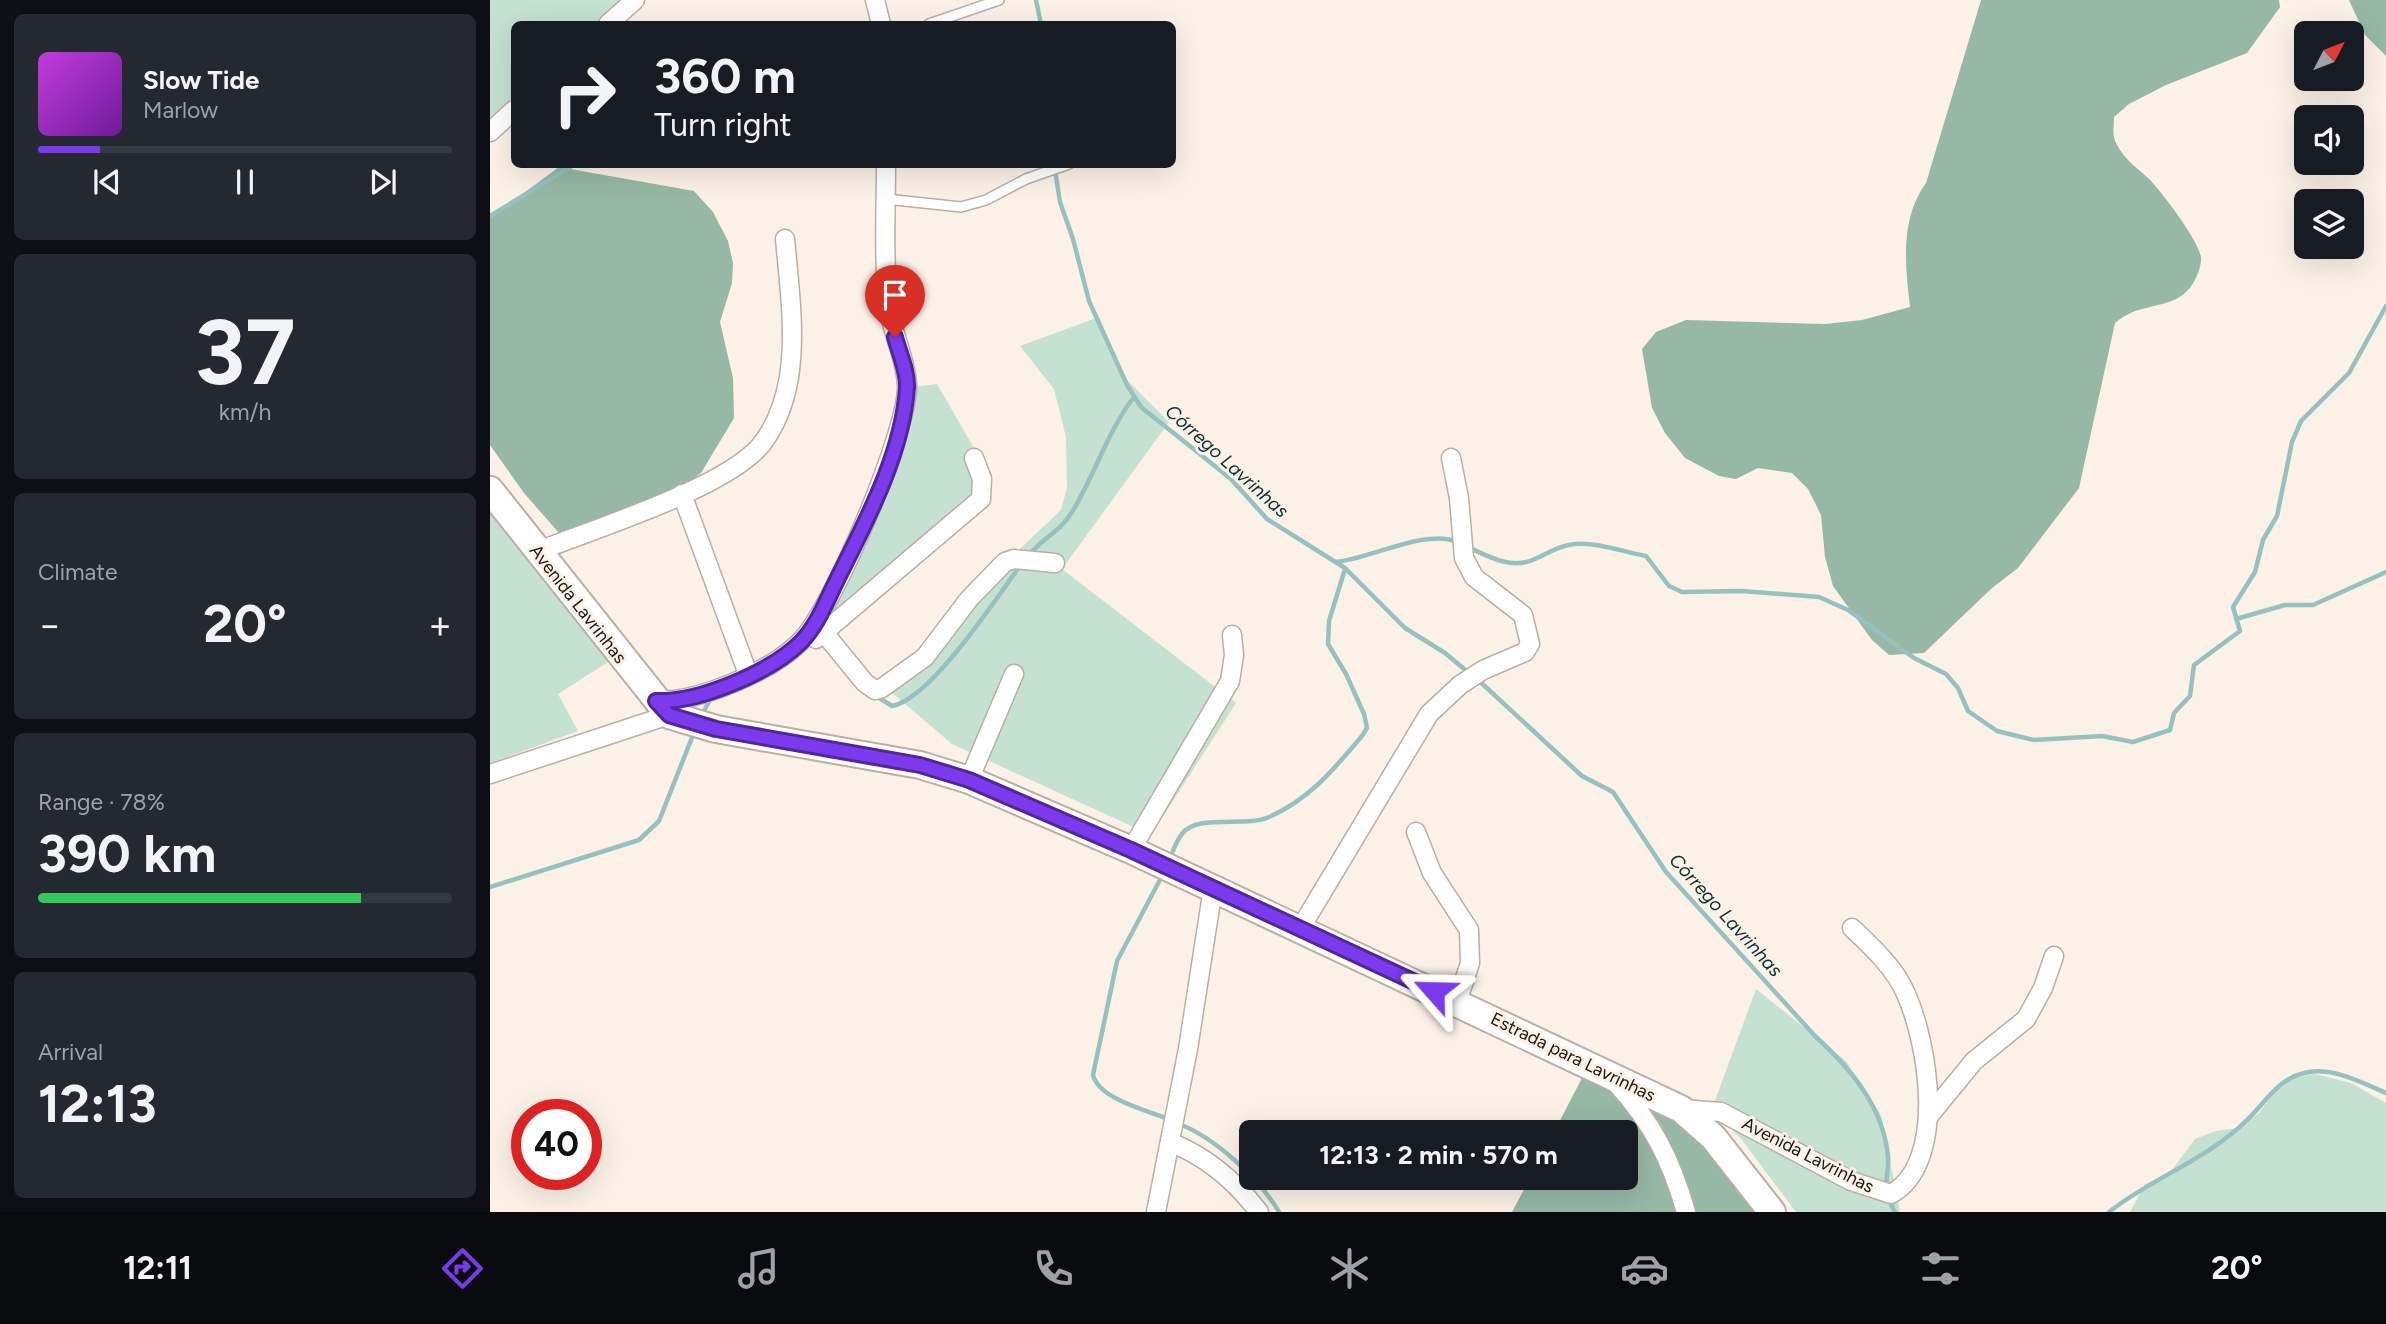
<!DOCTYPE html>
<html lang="en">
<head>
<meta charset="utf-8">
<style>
	:root { --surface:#171b24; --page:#242831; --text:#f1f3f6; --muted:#9ea1a6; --line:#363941; --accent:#7c3aed }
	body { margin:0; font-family:Figtree,sans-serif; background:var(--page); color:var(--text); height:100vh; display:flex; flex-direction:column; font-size:26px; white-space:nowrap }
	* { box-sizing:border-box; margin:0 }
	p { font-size:23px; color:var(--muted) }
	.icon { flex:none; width:38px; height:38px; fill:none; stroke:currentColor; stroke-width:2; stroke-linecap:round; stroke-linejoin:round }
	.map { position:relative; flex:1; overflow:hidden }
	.panel { display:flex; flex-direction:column; gap:14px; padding:14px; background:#0d0f14; width:490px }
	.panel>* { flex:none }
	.banner { position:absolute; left:21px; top:21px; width:665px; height:147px; border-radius:10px; box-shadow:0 7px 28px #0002; background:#171b24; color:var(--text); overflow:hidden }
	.needle { width:46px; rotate:48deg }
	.controls { position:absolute; left:1804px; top:21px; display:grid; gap:14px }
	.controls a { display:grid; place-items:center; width:70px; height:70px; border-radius:10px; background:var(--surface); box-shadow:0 7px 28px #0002; font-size:35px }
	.speed { position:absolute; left:21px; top:1099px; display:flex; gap:14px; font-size:35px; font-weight:700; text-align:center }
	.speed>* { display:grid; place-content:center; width:91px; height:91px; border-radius:50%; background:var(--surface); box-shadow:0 7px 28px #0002; line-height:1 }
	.speed .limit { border:10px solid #d22; background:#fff; color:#111 }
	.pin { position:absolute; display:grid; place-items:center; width:60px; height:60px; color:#fff; margin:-72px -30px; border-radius:50% 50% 50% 0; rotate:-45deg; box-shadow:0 0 7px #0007 }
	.pin .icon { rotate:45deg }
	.me { position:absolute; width:77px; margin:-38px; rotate:295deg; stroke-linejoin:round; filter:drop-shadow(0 0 5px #0008) }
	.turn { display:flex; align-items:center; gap:24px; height:147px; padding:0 28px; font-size:32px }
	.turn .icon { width:91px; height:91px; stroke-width:2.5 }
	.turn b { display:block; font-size:49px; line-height:60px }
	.big { font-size:52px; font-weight:700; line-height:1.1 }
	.panel .tile { flex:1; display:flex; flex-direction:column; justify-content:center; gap:10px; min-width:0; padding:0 24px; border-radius:10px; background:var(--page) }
	.panel .dial { align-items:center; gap:0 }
	.dial b { font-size:91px; line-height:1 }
	.song { display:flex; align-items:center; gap:21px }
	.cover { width:84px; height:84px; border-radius:10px; background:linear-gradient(135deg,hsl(290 70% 55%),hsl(280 70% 35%)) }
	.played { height:7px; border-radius:4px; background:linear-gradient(90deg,var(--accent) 15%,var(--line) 15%) }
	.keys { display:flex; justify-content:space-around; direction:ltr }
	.heat { display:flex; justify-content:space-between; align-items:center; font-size:38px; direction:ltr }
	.charge { height:10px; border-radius:5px; background:linear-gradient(90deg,#34c759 78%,var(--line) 0) }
	.trip { position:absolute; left:749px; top:1120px; width:399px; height:70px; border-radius:10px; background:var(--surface); box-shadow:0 7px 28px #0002; font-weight:700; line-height:70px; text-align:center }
	.tabs { display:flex; height:112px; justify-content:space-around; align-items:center; background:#090b0e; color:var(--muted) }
	.tabs .icon { width:49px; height:49px }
	.tabs .on { color:var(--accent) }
	.tabs b { font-size:32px; color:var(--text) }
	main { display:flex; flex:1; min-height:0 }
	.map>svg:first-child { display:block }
</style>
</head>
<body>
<main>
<section class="panel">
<div class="tile">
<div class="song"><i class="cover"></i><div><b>Slow Tide</b><p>Marlow</p></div></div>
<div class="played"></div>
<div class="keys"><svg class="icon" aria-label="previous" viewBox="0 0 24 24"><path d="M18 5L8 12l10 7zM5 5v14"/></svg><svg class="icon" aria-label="pause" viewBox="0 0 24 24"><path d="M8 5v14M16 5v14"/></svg><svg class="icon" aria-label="next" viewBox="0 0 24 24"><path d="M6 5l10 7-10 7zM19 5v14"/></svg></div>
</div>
<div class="tile dial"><b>37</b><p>km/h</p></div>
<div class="tile"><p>Climate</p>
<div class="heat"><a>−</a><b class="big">20°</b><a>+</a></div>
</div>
<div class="tile"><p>Range · 78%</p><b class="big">390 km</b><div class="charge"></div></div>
<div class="tile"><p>Arrival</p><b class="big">12:13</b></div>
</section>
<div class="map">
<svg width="1896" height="1212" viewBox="0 0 1896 1212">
	<rect width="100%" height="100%" fill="#fcf1e7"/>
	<g fill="#c5e1d1">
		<path d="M0,0h143l-29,24h-90v79l-24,21z"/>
		<path d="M609,317l22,57 48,48 -107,147 174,134 -85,132 -199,-91 -61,-52 76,-93 94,-89 6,-22 -1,-51 -12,-48 -34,-43z"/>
		<path d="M447,384l41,71 -3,40 -161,136 98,-244z"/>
		<path d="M0,488l129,167 -61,39 20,37 -88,32z"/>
		<path d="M1266,989l90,72 35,54 19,97h-104l-54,-72 -30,-31z"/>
		<path d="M1825,1074l36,9 35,20v109h-256l15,-28 24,-10 26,-35 21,-8 22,-3 21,-15 16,-22 16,-14z"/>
	</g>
	<g fill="#96b8a5">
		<path d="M1491,0h298l1,7 -33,46 -81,32 -37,19 -15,13c0,8 -2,19 2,26 9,18 22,25 35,38 13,14 47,59 50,76 1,11 -7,27 -14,34 -18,19 -49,11 -72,32l-36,165 -61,80 -26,20 -68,65 -35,2 -17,-15 -39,-54 -8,-29 -4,-42 -13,-26 -16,-16 -34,-5 -22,11 -17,-3 -34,-18 -20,-25 -13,-25 -10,-59 14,-17 30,-12 139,4 37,-4 48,-13c-5,-42 -10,-88 16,-124z"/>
		<path d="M1859,0h37v56l-21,-21z"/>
		<path d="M69,167l135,24 19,21 15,29 5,22 -1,20 -12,39 13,56 1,40 -33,55 -24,19 -118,41 -35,-40 -34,-48v-227z"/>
		<path d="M1093,1076l110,50 71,86h-252l18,-34h96v-46h-72z"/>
	</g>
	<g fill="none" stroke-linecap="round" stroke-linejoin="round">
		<g stroke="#96c1c1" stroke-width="4.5">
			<path d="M546,0l5,24"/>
			<path d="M565,170l5,32 13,37 16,62 38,84 14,22 90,72 36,40 78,49 60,60 40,25 24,20"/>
			<path d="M0,216l85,-52"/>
			<path d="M978,547c21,10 44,23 67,12 13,-6 25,-14 40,-15 22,-2 49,8 71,12l23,30 13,6 59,-1 78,6 29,13 66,48 32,16 12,14 10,23 29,20 37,9 68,-4 31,6 37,-12 4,-17 16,-17 4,-31 46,-34 -7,-24 22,-35 8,-32 14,-24 15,-74 9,-21 48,-48 37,-67"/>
			<path d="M540,554c13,-16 31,-23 42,-42 23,-37 35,-80 62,-115"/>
			<path d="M846,562c34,-3 90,-34 121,-20"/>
			<path d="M1746,619l49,-14h28l73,-33"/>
			<path d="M986,678l106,98 31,16 53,80 149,164c35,32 68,70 73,120 1,10 -2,22 -2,33"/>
			<path d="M386,696l16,10c39,-7 105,-109 130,-143"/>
			<path d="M211,716l9,-16"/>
			<path d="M680,859c3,-8 6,-18 12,-25 15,-21 64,-6 87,-17 41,-18 65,-48 93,-81l5,-8 -3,-14 -18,-40 -18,-30 1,-23 16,-52"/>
			<path d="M672,876l-45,85 -24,114c6,24 53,35 75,44"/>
			<path d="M0,887l149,-47 20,-19 36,-91"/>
			<path d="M689,1124c35,13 81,55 100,88"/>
			<path d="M1397,1197l8,15"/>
			<path d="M1619,1212c43,-34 99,-53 138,-92 18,-17 31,-41 57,-47 27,-7 57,9 82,20"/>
		</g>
		<g stroke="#b9afa6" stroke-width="12">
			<g id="lane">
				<path d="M439,24l70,-24"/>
				<path d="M396,199l75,8 25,-7 40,-21 43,-15"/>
			</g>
		</g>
		<g stroke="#b9afa6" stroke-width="21">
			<g id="street">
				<path d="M385,0l6,24"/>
				<path d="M118,24l27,-24"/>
				<path d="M0,132l24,-22"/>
				<path d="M192,494l66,180"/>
				<path d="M46,552c57,-23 188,-63 225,-107 15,-19 24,-44 28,-68 7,-45 0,-93 -4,-138"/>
				<path d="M335,634l40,49 10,7 7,-2 43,-31 44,-58 36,-37 9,-3 41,4"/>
				<path d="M326,639l165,-140 1,-20 -8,-21"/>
				<path d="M166,701c42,1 114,-29 144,-59 32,-31 109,-212 107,-257 -1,-26 -15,-52 -18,-77 -6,-47 -3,-96 -3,-144"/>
				<path d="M0,774l179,-59"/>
				<path d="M479,780l45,-106"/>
				<path d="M926,832l16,41 37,57 1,33 -13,39"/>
				<path d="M641,850l99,-169 4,-26 -2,-20"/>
				<path d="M810,929l129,-215 31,-29 23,-15 42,-18 5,-8 -7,-29 -49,-38 -10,-19 -5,-60 -8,-40"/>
				<path d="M1127,1084c36,40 54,76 69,128"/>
				<path d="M1191,1109l40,3 130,69 40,13c57,-32 37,-151 15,-200 -11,-26 -34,-47 -54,-66"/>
				<path d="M1438,1117l46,-56 52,-42 17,-31 11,-32"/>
				<path d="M680,1142c35,14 66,40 89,70"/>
				<path d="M666,1212l32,-163 25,-161"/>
			</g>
		</g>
		<g stroke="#b9afa6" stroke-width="30">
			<path id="secondary" d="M0,490l179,225 47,14 204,36 49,15 162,70 550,259 32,28 59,75"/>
		</g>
		<use href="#lane" stroke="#fff" stroke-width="9"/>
		<use href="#street" stroke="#fff" stroke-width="18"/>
		<use href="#secondary" stroke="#fff" stroke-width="26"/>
	</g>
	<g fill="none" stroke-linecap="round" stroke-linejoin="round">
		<g stroke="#51269a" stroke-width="18">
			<path id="route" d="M405,337c4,15 13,35 12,51 -5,68 -42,135 -71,194 -10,20 -19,44 -35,60 -30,30 -103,61 -145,59l13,14 47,14 204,36 49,15 162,70 303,141"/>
		</g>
		<use href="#route" stroke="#7c3aed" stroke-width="12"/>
	</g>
	<g text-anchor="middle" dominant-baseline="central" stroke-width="6" stroke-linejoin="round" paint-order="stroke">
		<g font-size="18" fill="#1d1916" stroke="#fcf1e7">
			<text transform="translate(88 604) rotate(52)">Avenida Lavrinhas</text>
			<text transform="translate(1083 1057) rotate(26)">Estrada para Lavrinhas</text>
			<text transform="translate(1318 1155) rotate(27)">Avenida Lavrinhas</text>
		</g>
		<g font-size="19" font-style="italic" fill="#053131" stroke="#fcf1e7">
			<text transform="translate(737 461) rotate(42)">Córrego Lavrinhas</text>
			<text transform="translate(1236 915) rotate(48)">Córrego Lavrinhas</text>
		</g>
	</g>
</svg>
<div class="controls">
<a><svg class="needle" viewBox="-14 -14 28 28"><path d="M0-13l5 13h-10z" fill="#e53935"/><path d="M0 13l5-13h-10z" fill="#9ea1a6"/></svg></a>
<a><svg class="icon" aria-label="sound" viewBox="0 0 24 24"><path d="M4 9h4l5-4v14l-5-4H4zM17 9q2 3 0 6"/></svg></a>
<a><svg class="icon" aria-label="layers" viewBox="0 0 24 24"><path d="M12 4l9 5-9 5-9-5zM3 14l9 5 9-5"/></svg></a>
</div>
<div class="speed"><div class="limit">40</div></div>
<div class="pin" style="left:405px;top:337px;background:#d93025"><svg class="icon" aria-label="arrive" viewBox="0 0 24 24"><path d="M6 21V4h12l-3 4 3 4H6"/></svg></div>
<svg class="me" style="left:944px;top:991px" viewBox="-20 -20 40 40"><path d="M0-17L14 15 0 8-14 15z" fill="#7c3aed" stroke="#fff" stroke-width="4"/></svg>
<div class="trip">12:13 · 2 min · 570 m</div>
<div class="banner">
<div class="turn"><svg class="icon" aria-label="right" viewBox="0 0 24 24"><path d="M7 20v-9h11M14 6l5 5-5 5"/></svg><div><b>360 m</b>Turn right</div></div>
</div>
</div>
</main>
<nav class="tabs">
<b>12:11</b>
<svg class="icon on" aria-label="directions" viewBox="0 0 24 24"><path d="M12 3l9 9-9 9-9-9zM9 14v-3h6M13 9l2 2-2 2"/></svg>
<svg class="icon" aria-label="music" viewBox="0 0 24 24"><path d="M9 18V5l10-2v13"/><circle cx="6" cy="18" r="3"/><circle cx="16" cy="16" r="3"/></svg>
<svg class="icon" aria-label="phone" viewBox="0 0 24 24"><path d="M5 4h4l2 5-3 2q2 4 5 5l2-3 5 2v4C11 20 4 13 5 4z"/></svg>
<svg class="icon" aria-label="climate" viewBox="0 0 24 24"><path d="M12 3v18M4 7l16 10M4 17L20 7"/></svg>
<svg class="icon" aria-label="car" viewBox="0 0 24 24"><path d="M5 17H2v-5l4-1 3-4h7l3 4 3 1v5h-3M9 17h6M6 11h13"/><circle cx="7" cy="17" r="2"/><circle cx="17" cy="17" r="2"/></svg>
<svg class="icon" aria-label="filters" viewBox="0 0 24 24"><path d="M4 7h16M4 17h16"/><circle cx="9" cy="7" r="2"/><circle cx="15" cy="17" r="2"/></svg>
<b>20°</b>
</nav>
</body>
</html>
